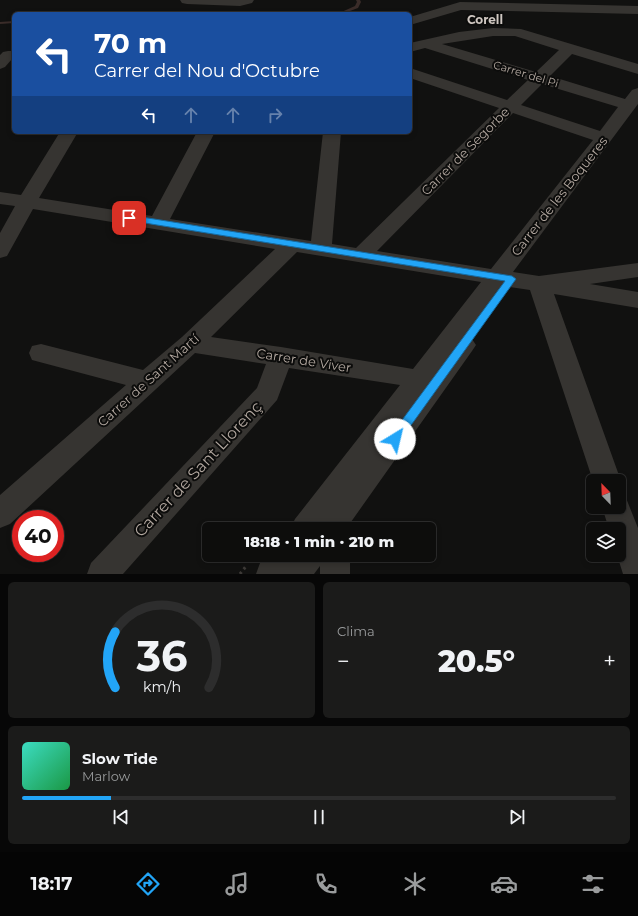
<!DOCTYPE html>
<html lang="es">
<head>
<meta charset="utf-8">
<style>
	:root { --surface:#0d0d0c; --page:#1b1b1a; --text:#f1f3f6; --muted:#9a9c9d; --line:#2d2d2d; --accent:#22a5f7 }
	body { margin:0; font-family:Montserrat,sans-serif; background:var(--page); color:var(--text); height:100vh; display:flex; flex-direction:column; font-size:15px; white-space:nowrap }
	* { box-sizing:border-box; margin:0 }
	p { font-size:13px; color:var(--muted) }
	.icon { flex:none; width:22px; height:22px; fill:none; stroke:currentColor; stroke-width:2; stroke-linecap:round; stroke-linejoin:round }
	.map { position:relative; height:574px; overflow:hidden }
	.side { display:flex; flex-direction:column; gap:8px; padding:8px; background:#070707; flex:1 }
	.side>* { flex:none }
	.top-card { position:absolute; left:12px; top:12px; width:400px; height:122px; border-radius:6px; box-shadow:0 2px 6px #0003,0 0 0 1px var(--line); background:#1a4fa0; color:#fff; overflow:hidden }
	.needle { width:26px; rotate:337deg }
	.controls { position:absolute; left:586px; top:474px; display:grid; gap:8px }
	.controls a { display:grid; place-items:center; width:40px; height:40px; border-radius:6px; background:var(--surface); box-shadow:0 2px 6px #0003,0 0 0 1px var(--line); font-size:20px }
	.speed { position:absolute; left:12px; top:510px; display:flex; gap:8px; font-size:20px; font-weight:700; text-align:center }
	.speed>* { display:grid; place-content:center; width:52px; height:52px; border-radius:50%; background:var(--surface); box-shadow:0 2px 6px #0003,0 0 0 1px var(--line); line-height:1 }
	.speed .limit { border:6px solid #d22; background:#fff; color:#111 }
	.pin { position:absolute; display:grid; place-items:center; width:34px; height:34px; color:#fff; margin:-17px; border-radius:8px; box-shadow:0 2px 6px #0006 }
	.me { position:absolute; width:44px; margin:-22px; rotate:36deg; stroke-linejoin:round; filter:drop-shadow(0 0 3px #0008) }
	.turn { display:flex; align-items:center; gap:14px; height:84px; padding:0 16px; font-size:18px }
	.turn .icon { width:52px; height:52px; stroke-width:2.5 }
	.turn b { display:block; font-size:28px; line-height:34px }
	.lanes { display:flex; align-items:center; height:38px; padding:0 16px; background:#0003; justify-content:center; gap:20px; direction:ltr }
	.lanes .off { opacity:.35 }
	.big { font-size:30px; font-weight:800; line-height:1.1 }
	.side .tile { flex:1; display:flex; flex-direction:column; justify-content:center; gap:6px; min-width:0; padding:0 14px; border-radius:6px; background:var(--page) }
	.side .dial { align-items:center; gap:0 }
	.dial svg { height:104px; overflow:visible; fill:none; stroke:var(--line); stroke-width:7; stroke-linecap:round; text-anchor:middle }
	.dial text { fill:var(--text); stroke:none }
	.song { display:flex; align-items:center; gap:12px }
	.cover { width:48px; height:48px; border-radius:6px; background:linear-gradient(135deg,hsl(170 70% 55%),hsl(140 70% 35%)) }
	.played { height:4px; border-radius:2px; background:linear-gradient(90deg,var(--accent) 15%,var(--line) 15%) }
	.keys { display:flex; justify-content:space-around; direction:ltr }
	.heat { display:flex; justify-content:space-between; align-items:center; font-size:22px; direction:ltr }
	.side .tiles { flex:1; display:grid; gap:8px; grid-template-columns:1fr 1fr }
	.tile:last-child { grid-column:span 2 }
	.trip { position:absolute; left:202px; top:522px; width:234px; height:40px; border-radius:6px; background:var(--surface); box-shadow:0 2px 6px #0003,0 0 0 1px var(--line); font-weight:800; line-height:40px; text-align:center }
	.tabs { display:flex; height:64px; justify-content:space-around; align-items:center; background:#050505; color:var(--muted) }
	.tabs .icon { width:28px; height:28px }
	.tabs .on { color:var(--accent) }
	.tabs b { font-size:18px; color:var(--text) }
	.map>svg:first-child { display:block }
</style>
</head>
<body>
<div class="map">
<svg width="638" height="574" viewBox="0 0 638 574">
	<rect width="100%" height="100%" fill="#111110"/>
	<g fill="none" stroke-linecap="round" stroke-linejoin="round">
		<g fill="#3a2c29" fill-rule="evenodd">
			<path d="M356,0h4l1,2 -3,6 -16,6h-5l18,-8 2,-4z"/>
			<path d="M90,13h10l2,1h-13z"/>
			<path d="M14,21v2l-14,1v-2z"/>
		</g>
		<g stroke="#3d3a37" stroke-width="3" stroke-dasharray="2.5 3.5" stroke-linecap="butt">
			<path d="M275,529l5,-6"/>
			<path d="M240,574l7,-9"/>
		</g>
		<g fill="#363431" fill-rule="evenodd">
			<path d="M180,0h74l-2,3 -12,3 -53,-2 -5,-1z"/>
			<path d="M460,2l178,4v8l-177,-4 -51,15v-8z"/>
			<path d="M493,28l28,1 117,35v10l-66,-20 -22,22 75,23 7,-9 6,-2v16l-125,168 26,4 99,-13v14l-48,7 48,8v16l-84,-14 67,187 -2,4v-4h-26l-63,-191 -27,-4 -37,50 6,3 4,6 -4,6 -126,178h-56l5,-10 105,-134 -111,-17 -12,32 -154,174h-36l4,-11 166,-175 9,-24 -71,-11 -185,171 -10,4v-33l126,-110 -94,-25 -3,-7 3,-7 9,-2 102,26 39,-33 93,-88 -242,-40 -26,47 -7,2v-25l15,-27 -15,-2v-12l21,3 39,-63h18l-39,66 113,18 45,-84h18l-45,87 141,22 12,-109h18l-9,112 24,4 143,-140 -89,-30v-10l97,32 21,-20 -103,-32 -15,4v-9l49,-11zM493,36h22l44,14 -23,22 -94,-28zM542,84l76,23 -18,24 -79,-26zM513,113l80,27 -102,129 -114,-18zM297,252l184,30 -68,87 -132,-22 -70,-10z"/>
			<path d="M8,51h6v8h-2l-7,8 -5,2v-14l3,-3z"/>
			<path d="M619,495l7,3 12,30v46h-15l-6,-19h2v-26h-10l-7,-22h17z"/>
			<path d="M266,555h84v19h-30v-8l-6,8h-58l4,-11z"/>
		</g>
	</g>
	<path fill="#22a5f7" stroke="#166ba1" d="M129,215l383,61 4,3 -117,163 -4,1 -4,-1 -1,-3 1,-4 114,-154 -379,-61 -2,-2z"/>
	<g text-anchor="middle" dominant-baseline="central" stroke-width="4" stroke-linejoin="round" paint-order="stroke">
		<g font-size="11" fill="#b3a8a0" stroke="#0c0c0b">
			<text transform="translate(526 74) rotate(17)">Carrer del Pi</text>
		</g>
		<g font-size="12" font-weight="bold" fill="#cfc7c1" stroke="#0c0c0b">
			<text x="485" y="19">Corell</text>
		</g>
		<g font-size="13" fill="#b3a8a0" stroke="#0c0c0b">
			<text transform="translate(465 151) rotate(-45)">Carrer de Segorbe</text>
			<text transform="translate(559 196) rotate(-52)">Carrer de les Boqueres</text>
			<text transform="translate(304 360) rotate(9)">Carrer de Viver</text>
			<text transform="translate(148 380) rotate(-42)">Carrer de Sant Martí</text>
		</g>
		<g font-size="16" fill="#b3a8a0" stroke="#0c0c0b">
			<text transform="translate(198 469) rotate(-47)">Carrer de Sant Llorenç</text>
		</g>
	</g>
</svg>
<div class="controls">
<a><svg class="needle" viewBox="-14 -14 28 28"><path d="M0-13l5 13h-10z" fill="#e53935"/><path d="M0 13l5-13h-10z" fill="#9a9c9d"/></svg></a>
<a><svg class="icon" aria-label="layers" viewBox="0 0 24 24"><path d="M12 4l9 5-9 5-9-5zM3 14l9 5 9-5"/></svg></a>
</div>
<div class="speed"><div class="limit">40</div></div>
<div class="pin" style="left:129px;top:218px;background:#d93025"><svg class="icon" aria-label="arrive" viewBox="0 0 24 24"><path d="M6 21V4h12l-3 4 3 4H6"/></svg></div>
<svg class="me" style="left:395px;top:439px" viewBox="-20 -20 40 40"><circle r="19" fill="#fff"/><path d="M0-13L10 11 0 6-10 11z" fill="#22a5f7"/></svg>
<div class="trip">18:18 · 1 min · 210 m</div>
<div class="top-card">
<div class="turn"><svg class="icon" aria-label="left" viewBox="0 0 24 24"><path d="M17 20v-9H6M10 6l-5 5 5 5"/></svg><div><b>70 m</b>Carrer del Nou d'Octubre</div></div>
<div class="lanes"><svg class="icon" aria-label="left" viewBox="0 0 24 24"><path d="M17 20v-9H6M10 6l-5 5 5 5"/></svg><svg class="icon off" aria-label="ahead" viewBox="0 0 24 24"><path d="M12 20V5M6 11l6-6 6 6"/></svg><svg class="icon off" aria-label="ahead" viewBox="0 0 24 24"><path d="M12 20V5M6 11l6-6 6 6"/></svg><svg class="icon off" aria-label="right" viewBox="0 0 24 24"><path d="M7 20v-9h11M14 6l5 5-5 5"/></svg></div>
</div>
</div>
<section class="side">
<div class="tiles">
<div class="tile dial"><svg viewBox="0 0 100 80">
<path d="M14 69A42 42 0 1 1 86 69"/>
<path d="M14 69A42 42 0 0 1 14 26" stroke="#22a5f7"/>
<text x="50" y="56" font-size="32" font-weight="700">36</text>
<text x="50" y="72" font-size="11">km/h</text>
</svg></div>
<div class="tile"><p>Clima</p>
<div class="heat"><a>−</a><b class="big">20.5°</b><a>+</a></div>
</div>
<div class="tile">
<div class="song"><i class="cover"></i><div><b>Slow Tide</b><p>Marlow</p></div></div>
<div class="played"></div>
<div class="keys"><svg class="icon" aria-label="previous" viewBox="0 0 24 24"><path d="M18 5L8 12l10 7zM5 5v14"/></svg><svg class="icon" aria-label="pause" viewBox="0 0 24 24"><path d="M8 5v14M16 5v14"/></svg><svg class="icon" aria-label="next" viewBox="0 0 24 24"><path d="M6 5l10 7-10 7zM19 5v14"/></svg></div>
</div>
</div>
</section>
<nav class="tabs">
<b>18:17</b>
<svg class="icon on" aria-label="directions" viewBox="0 0 24 24"><path d="M12 3l9 9-9 9-9-9zM9 14v-3h6M13 9l2 2-2 2"/></svg>
<svg class="icon" aria-label="music" viewBox="0 0 24 24"><path d="M9 18V5l10-2v13"/><circle cx="6" cy="18" r="3"/><circle cx="16" cy="16" r="3"/></svg>
<svg class="icon" aria-label="phone" viewBox="0 0 24 24"><path d="M5 4h4l2 5-3 2q2 4 5 5l2-3 5 2v4C11 20 4 13 5 4z"/></svg>
<svg class="icon" aria-label="climate" viewBox="0 0 24 24"><path d="M12 3v18M4 7l16 10M4 17L20 7"/></svg>
<svg class="icon" aria-label="car" viewBox="0 0 24 24"><path d="M5 17H2v-5l4-1 3-4h7l3 4 3 1v5h-3M9 17h6M6 11h13"/><circle cx="7" cy="17" r="2"/><circle cx="17" cy="17" r="2"/></svg>
<svg class="icon" aria-label="filters" viewBox="0 0 24 24"><path d="M4 7h16M4 17h16"/><circle cx="9" cy="7" r="2"/><circle cx="15" cy="17" r="2"/></svg>
</nav>
</body>
</html>
